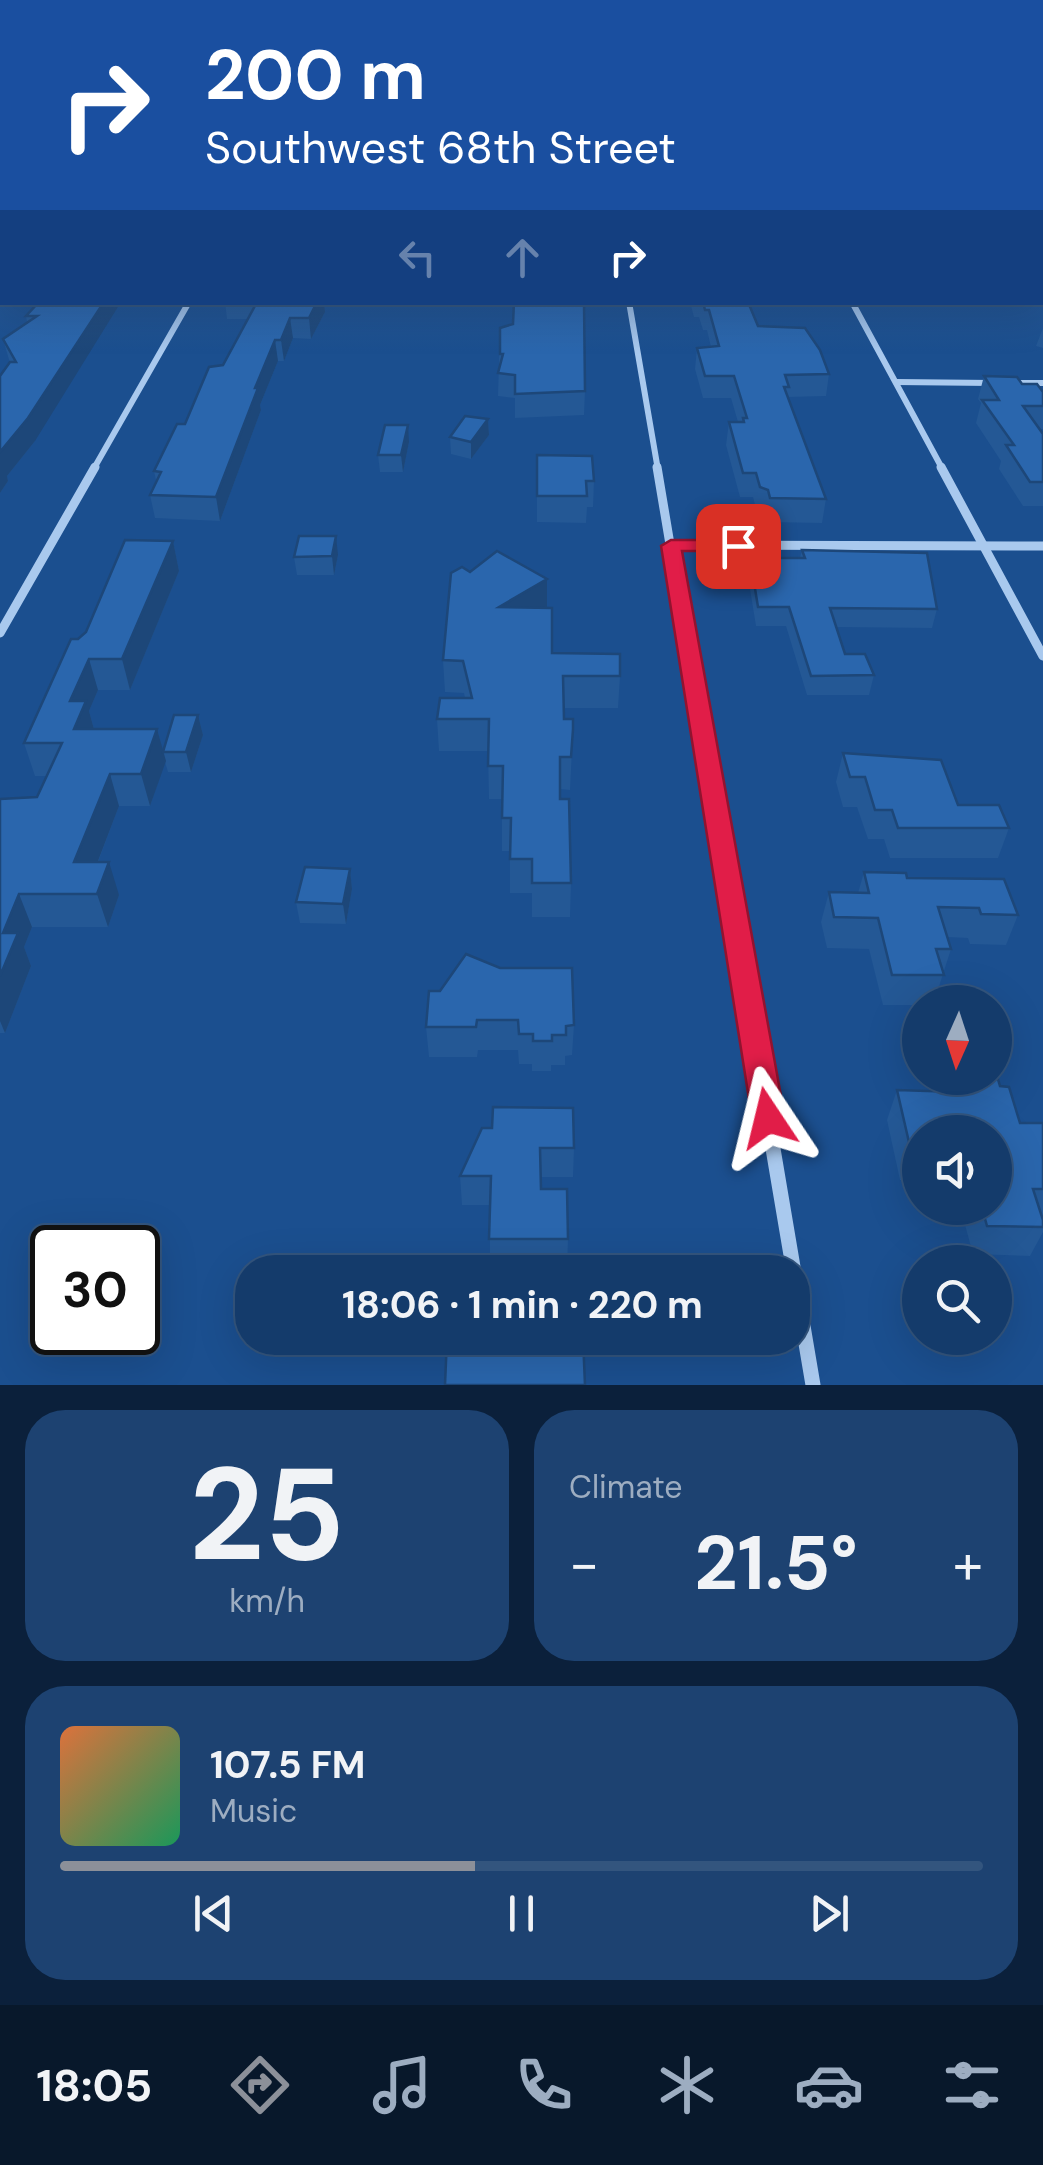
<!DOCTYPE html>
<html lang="en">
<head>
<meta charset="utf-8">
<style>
	:root { --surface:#143b6b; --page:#1d4271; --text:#f1f3f6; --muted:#9dadc1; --line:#33557e; --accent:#8c9099 }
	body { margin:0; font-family:"DM Sans",sans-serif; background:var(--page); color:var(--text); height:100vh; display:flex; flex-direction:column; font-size:38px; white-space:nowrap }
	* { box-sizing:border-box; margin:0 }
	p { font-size:32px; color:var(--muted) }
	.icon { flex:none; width:55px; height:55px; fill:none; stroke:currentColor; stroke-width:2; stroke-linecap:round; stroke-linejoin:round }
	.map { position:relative; height:1385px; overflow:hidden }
	.sheet { display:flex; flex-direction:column; gap:25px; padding:25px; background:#0b203b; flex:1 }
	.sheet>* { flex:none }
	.top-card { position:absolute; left:0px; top:0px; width:1045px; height:305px; box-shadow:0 10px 40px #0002,0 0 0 2px var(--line); background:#1a4fa0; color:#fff; overflow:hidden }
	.needle { width:65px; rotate:183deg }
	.controls { position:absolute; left:902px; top:985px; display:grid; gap:20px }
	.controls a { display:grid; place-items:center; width:110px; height:110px; border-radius:50%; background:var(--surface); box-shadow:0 10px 40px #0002,0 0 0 2px var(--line); font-size:50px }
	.speed { position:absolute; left:30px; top:1225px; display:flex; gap:20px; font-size:50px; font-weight:700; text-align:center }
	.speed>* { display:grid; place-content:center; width:130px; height:130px; border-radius:50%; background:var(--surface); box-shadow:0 10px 40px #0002,0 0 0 2px var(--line); line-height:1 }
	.speed .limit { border:5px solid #111; border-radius:15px; background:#fff; color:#111 }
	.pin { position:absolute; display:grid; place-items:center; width:85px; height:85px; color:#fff; margin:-42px; border-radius:20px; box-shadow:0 5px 15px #0006 }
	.me { position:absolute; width:110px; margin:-55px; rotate:350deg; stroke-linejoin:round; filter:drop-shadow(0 0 8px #0008) }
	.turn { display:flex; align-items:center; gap:35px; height:210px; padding:0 40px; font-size:45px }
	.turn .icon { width:130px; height:130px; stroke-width:2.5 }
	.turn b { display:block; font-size:70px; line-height:85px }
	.lanes { display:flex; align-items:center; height:95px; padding:0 40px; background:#0003; justify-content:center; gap:50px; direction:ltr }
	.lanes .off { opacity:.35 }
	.big { font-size:75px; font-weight:700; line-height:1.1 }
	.sheet .tile { flex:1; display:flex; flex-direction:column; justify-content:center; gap:15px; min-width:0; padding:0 35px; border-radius:40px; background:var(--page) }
	.sheet .dial { align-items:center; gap:0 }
	.dial b { font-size:130px; line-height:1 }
	.song { display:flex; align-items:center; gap:30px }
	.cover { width:120px; height:120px; border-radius:15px; background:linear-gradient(135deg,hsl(20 70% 55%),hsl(150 70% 35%)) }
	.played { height:10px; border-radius:5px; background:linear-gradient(90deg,var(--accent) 45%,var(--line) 45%) }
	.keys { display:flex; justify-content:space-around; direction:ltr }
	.heat { display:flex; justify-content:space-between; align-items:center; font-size:55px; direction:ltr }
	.sheet .tiles { flex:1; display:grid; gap:25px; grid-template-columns:1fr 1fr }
	.tile:last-child { grid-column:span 2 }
	.trip { position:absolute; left:235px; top:1255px; width:575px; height:100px; border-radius:40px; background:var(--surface); box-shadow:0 10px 40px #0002,0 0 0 2px var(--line); font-weight:700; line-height:100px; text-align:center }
	.menu { display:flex; height:160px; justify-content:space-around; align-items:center; background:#08182b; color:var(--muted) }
	.menu .icon { width:70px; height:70px }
	.menu .on { color:var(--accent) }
	.menu b { font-size:45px; color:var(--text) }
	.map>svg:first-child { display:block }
</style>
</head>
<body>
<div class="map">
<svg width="1043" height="1385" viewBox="0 0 1043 1385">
	<rect width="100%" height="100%" fill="#1b4f8f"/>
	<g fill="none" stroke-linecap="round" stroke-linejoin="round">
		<g stroke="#a9c9ee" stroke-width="6">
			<path d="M629,302l29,168"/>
			<path d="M852,302l91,168"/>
			<path d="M896,382l96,1"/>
			<path d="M1009,383h34"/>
			<path d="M93,470l96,-168"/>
		</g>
		<g stroke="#a9c9ee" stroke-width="9">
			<path d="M657,467l39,232"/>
			<path d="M941,467l102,189"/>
			<path d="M671,545l372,1"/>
			<path d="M0,633l95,-166"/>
		</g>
		<path stroke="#a9c9ee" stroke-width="11" d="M696,697l51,300"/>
		<path stroke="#a9c9ee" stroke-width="15" d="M747,995l66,390"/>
		<g fill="#d6e6fa" fill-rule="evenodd">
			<rect x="0" y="172" width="2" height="6"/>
			<rect x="1042" y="174" width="1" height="6"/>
		</g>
	</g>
	<g fill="#245895">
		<path d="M39,302l-4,139 -28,35 1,5 -8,12v-117l10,-13 -7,-24 24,-17 -1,-6z"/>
		<path d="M225,302h99l1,10 -14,27 -18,-1 -9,23h-6l-18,44 1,5 -41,111 -65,-3 -5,-23 6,-15 -2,-9 69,-106 25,-46h-21z"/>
		<path d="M690,302h58l10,24 71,48 -3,22 -38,1 38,102 -4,24 -55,-1 -3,-8 -7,-2 -4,-15h-13l-14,-52 3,-23h9l-7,-24h-28l-8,-29 2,-21 14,-1 -4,-17h-4l-4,-13h-5z"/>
		<path d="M500,328l85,63 -1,24 -69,3v-20l-17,-2z"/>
		<path d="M1043,328v20l-7,-2z"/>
		<path d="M984,376l38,8 21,8v37h-4l4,5v72h-20l-24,-37 2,-8 -25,-38 5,-20 -3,-4z"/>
		<path d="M488,419l1,16 -18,24 -20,-5 -1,-17z"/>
		<path d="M409,442l-6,30h-23l-2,-17z"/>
		<path d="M537,455l57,26 -1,26h-6l-1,16 -49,-1z"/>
		<path d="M173,541l6,30 -49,119h-32l-9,21 5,18h63l6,23 35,-37 5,20 -12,37h-23l-3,-10 -15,44h-31l-21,56 21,33 -11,32h-76l-8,20 7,19 -26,67h-5v-234l37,-2 10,-21h-12l-11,-33 54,-104z"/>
		<path d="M802,550l135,59 -5,19 -95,-1 8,27 29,21 -5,20h-62l-21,-69h-30l-8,-49 2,-19h50z"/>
		<path d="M338,555l-4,20h-37l-3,-18z"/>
		<path d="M547,608l5,45 68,23 -2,32h-54v11l9,10 -3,61 -10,-1 11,94 -1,34h-38v-24h-22v-42h-8v-52h-13l-1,-48h-49l-2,-32 28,-21 -1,-5 -19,-1 -2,-32z"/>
		<path d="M843,753l166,75 -11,30h-108l-6,-19h-16l-11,-32h-14l-7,-25z"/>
		<path d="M350,869l2,20 -6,35 -46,-1 -4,-21z"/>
		<path d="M864,872l43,6 111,37 -12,30 -36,-1 -2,-6 -21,-1 4,12 -17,53h-14v3h-37l-14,-56 -42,-1 -6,-26 8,-30 29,1z"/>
		<path d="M429,991l145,34 -2,30 -7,1v9h-14v6h-19v-7h-13l-1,-14h-40l-1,7h-48l-3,-30z"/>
		<path d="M944,1078h51l25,45h23v109l-13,24 -57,-2 -12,-44h-19v-2h53v-76h-75v49l-20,-1 -13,-60 10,-30 41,1z"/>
		<path d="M482,1128l92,20 -1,29h-33l1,12 27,50 -1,29 -77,-1v-62h-28l-2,-29z"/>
	</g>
	<g fill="#1d4779">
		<path d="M104,302h17l-86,139 -28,35 1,5 -8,12v-41z"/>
		<path d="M317,302h7l1,10 -14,27 -2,-21z"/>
		<path d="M290,318l3,20 -9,23 -3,-21z"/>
		<path d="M275,340l3,21 -18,44 1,5 -41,111 -4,-24 39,-109z"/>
		<path d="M488,419l1,16 -18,24v-17z"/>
		<path d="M408,425l1,17 -6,30 -2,-17z"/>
		<path d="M336,536l2,19 -4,20 -2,-19z"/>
		<path d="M173,541l6,30 -49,119 -8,-31z"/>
		<path d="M547,579v31l-48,-3z"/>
		<path d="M89,659l9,31 -9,21 6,22 -21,-4 -4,-28z"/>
		<path d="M198,715l5,20 -12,37 -5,-20z"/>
		<path d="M157,729l9,32 -16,45 -9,-32z"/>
		<path d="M110,774l9,32 -34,89 -11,-33z"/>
		<path d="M109,862l10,33 -11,32 -11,-33z"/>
		<path d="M350,869l2,20 -6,35 -3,-20z"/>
		<path d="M19,894l13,33 -8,20 7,19 -26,67 -5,-12v-45l3,-43z"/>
	</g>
	<g fill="#2a66ad" stroke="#1d4779" stroke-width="2.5">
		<path d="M39,302h65l-76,116 -28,34v-76l10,-14h6l-13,-23 34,-23h-11z"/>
		<path d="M257,302h60l-8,16h-19l-9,22h-6l-20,48h3l-42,109 -66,-2 11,-23 -7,-1 23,-47h8l24,-57 14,-2z"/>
		<path d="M514,302h70l1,89 -70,3v-19l-17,-2 5,-19h-3v-26l13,-4z"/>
		<path d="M703,302h45l10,24 47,2 15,22 9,24 -44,1 4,12h-5l42,112 -56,-1 -2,-8 -8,-3 -4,-14h-13l-14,-51h15l-1,-4h4l-13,-42h-29l-8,-28 22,-2 -10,-36h-4z"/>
		<path d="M984,376l33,1 5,7h15l6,8v14h-20l20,28v48h-13l-24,-37h8l-32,-45h17z"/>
		<path d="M465,416l23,3 -17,23 -21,-5z"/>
		<path d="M385,425h23l-7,30h-23z"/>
		<path d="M537,455l55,1 2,25h-8l1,15h-50z"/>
		<path d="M299,536h37l-4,20 -38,1z"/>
		<path d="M125,540l48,1 -51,118h-33l-19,42h16l-12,28h83l-16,45h-31l-36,88h35l-12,32h-78l-16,39h15l-18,43v-177l37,-2 25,-54h-38l47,-104h7l8,-7z"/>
		<path d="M802,550l125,3 10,56 -107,-1 15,46h20l9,21 -63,1 -22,-69h-31l-8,-49h55z"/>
		<path d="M497,551l50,28 -48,28 53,1v45l68,1v22h-57l1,43h9v10l-2,28h-11v42h9l2,84h-39v-24h-22l1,-41h-9l1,-52h-15l1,-47h-52l3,-21h32l-9,-37 -20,-1 8,-87 11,-6 8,5z"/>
		<path d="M174,715h24l-12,37h-23z"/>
		<path d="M843,753l98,7 17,45h41l10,23h-111l-6,-18h-17l-10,-33h-15z"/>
		<path d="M305,867l45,2 -7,35 -47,-2z"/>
		<path d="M864,872l42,1 1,5 97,1 14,36 -37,-1 -2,-6 -41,-1 13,42h-15l8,26h-52l-14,-57 -44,-1 -5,-25 40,1z"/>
		<path d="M466,954l34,14h72l2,57 -8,1v9h-14v6h-19v-7h-14l-1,-14h-41l-1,7h-50l3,-36h11z"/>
		<path d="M995,1069l5,17 9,1 11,36h23v66h-10l10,31v7l-56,-1 -5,-18h13v-76h-75v19h-9l-14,-61 59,2 -4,-14h43z"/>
		<path d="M493,1107l80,1 1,40h-34l1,41h26l1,50h-79l2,-63h-31l22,-48h10z"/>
		<path d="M447,1338h136l2,47h-140z"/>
	</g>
	<linearGradient id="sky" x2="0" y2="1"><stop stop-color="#0f2b4f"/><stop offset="0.45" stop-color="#39639b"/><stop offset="1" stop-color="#39639b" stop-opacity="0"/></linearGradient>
	<rect width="1043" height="352" fill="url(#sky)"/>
	<path fill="#e11d48" stroke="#92132f" stroke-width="2.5" d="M671,540h67l9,6 -9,5h-56l103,567 -5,10 -12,4 -11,-4 -5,-10 -91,-572z"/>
</svg>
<div class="controls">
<a><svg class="needle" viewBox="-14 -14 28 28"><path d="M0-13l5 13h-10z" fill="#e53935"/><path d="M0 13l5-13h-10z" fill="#9dadc1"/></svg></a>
<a><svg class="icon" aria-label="sound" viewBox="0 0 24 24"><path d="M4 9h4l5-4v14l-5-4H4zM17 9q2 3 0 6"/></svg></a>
<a><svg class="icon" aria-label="search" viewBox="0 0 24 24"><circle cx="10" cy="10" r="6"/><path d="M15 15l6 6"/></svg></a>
</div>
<div class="speed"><div class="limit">30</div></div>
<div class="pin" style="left:738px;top:546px;background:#d93025"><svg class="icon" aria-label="arrive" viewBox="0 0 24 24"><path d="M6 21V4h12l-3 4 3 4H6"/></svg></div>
<svg class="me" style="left:768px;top:1118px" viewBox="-20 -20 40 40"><path d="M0-17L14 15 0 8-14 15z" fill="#e11d48" stroke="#fff" stroke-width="4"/></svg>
<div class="trip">18:06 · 1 min · 220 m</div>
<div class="top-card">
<div class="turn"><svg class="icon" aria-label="right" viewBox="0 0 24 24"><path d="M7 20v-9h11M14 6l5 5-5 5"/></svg><div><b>200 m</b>Southwest 68th Street</div></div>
<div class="lanes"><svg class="icon off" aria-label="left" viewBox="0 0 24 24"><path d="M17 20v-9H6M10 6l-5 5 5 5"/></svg><svg class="icon off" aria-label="ahead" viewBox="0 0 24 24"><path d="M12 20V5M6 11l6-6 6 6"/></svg><svg class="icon" aria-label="right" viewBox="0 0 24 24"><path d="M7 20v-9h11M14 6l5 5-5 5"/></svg></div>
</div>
</div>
<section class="sheet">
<div class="tiles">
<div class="tile dial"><b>25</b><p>km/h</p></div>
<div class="tile"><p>Climate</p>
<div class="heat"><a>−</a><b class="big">21.5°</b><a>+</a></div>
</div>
<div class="tile">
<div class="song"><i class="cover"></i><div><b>107.5 FM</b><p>Music</p></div></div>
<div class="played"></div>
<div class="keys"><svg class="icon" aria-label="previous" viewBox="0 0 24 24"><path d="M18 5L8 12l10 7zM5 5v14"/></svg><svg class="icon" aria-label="pause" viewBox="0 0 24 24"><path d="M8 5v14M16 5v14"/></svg><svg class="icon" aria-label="next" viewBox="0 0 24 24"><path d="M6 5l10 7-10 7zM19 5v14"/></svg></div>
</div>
</div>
</section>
<nav class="menu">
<b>18:05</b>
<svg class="icon on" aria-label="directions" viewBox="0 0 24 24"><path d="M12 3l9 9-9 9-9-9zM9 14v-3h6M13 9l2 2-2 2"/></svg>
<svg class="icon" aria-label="music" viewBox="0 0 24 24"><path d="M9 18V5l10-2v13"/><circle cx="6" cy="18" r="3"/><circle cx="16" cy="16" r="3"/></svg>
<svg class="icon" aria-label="phone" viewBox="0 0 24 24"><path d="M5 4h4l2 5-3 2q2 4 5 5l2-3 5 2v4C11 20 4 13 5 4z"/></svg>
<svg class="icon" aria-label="climate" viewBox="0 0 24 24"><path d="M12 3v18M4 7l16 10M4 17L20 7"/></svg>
<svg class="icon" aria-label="car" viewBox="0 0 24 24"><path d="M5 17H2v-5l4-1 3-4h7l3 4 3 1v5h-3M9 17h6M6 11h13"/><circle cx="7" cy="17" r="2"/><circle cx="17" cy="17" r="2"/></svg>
<svg class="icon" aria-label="filters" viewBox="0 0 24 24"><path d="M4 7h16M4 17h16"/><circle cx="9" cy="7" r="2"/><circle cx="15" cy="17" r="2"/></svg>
</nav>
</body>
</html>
